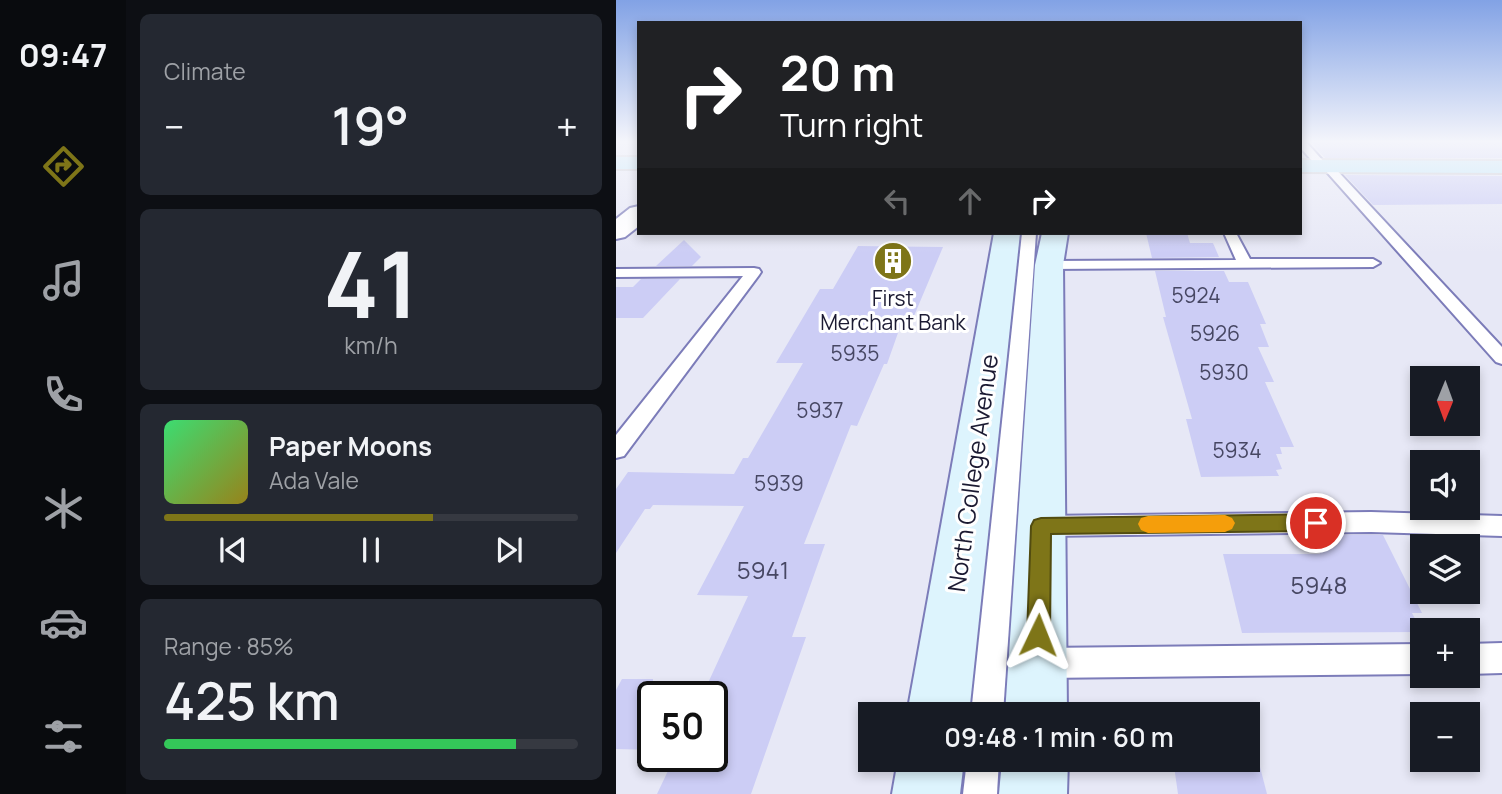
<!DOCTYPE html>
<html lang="en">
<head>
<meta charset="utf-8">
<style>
	:root { --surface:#171b24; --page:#242831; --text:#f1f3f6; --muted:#9ea1a6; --line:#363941; --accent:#7e7518 }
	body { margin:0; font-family:Manrope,sans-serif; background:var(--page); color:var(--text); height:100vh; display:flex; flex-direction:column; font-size:26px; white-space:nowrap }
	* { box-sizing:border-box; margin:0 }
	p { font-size:23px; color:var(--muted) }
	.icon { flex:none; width:38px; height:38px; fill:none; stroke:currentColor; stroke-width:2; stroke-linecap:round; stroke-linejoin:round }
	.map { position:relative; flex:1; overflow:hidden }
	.details { display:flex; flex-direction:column; gap:14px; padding:14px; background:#0d0f14; width:490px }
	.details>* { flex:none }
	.guide { position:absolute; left:21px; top:21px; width:665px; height:214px; border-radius:0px; box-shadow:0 4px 10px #0003; background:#202124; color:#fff; overflow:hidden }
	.needle { width:46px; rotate:181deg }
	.controls { position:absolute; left:794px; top:366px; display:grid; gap:14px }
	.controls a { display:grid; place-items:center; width:70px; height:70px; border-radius:0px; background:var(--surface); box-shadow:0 4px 10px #0003; font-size:35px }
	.speed { position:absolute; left:21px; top:681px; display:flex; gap:14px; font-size:35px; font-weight:700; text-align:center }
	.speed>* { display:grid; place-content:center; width:91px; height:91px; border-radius:50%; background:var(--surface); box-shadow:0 4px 10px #0003; line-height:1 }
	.speed .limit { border:4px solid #111; border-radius:10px; background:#fff; color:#111 }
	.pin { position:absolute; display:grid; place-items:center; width:60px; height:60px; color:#fff; margin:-30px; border:4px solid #fff; border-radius:50%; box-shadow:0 2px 7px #0007 }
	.me { position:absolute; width:77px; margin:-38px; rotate:2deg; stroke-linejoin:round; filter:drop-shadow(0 0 5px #0008) }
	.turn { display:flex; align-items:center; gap:24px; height:147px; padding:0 28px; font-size:32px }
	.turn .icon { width:91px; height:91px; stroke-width:2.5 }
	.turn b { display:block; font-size:49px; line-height:60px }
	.lanes { display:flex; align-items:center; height:66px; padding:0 28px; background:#0003; justify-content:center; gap:35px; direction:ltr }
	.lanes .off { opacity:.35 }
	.big { font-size:52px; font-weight:600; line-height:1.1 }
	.details .widget { flex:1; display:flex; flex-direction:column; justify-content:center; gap:10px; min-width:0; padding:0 24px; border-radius:10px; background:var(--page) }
	.details .dial { align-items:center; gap:0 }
	.dial b { font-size:91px; line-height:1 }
	.song { display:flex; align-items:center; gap:21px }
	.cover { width:84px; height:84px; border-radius:10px; background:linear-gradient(135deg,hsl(140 70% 55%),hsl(50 70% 35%)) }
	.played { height:7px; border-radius:4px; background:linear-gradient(90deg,var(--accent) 65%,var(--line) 65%) }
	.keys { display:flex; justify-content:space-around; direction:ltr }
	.heat { display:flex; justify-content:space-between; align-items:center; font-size:38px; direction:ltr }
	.charge { height:10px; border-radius:5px; background:linear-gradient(90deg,#34c759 85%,var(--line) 0) }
	.trip { position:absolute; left:242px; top:702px; width:402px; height:70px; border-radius:0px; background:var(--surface); box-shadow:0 4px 10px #0003; font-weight:600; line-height:70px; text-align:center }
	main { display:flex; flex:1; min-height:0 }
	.tab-bar { display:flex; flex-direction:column; width:126px; justify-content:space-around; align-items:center; background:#090b0e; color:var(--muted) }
	.tab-bar .icon { width:49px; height:49px }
	.tab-bar .selected { color:var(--accent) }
	.tab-bar b { font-size:32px; color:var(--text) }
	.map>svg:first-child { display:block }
</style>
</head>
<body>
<main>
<nav class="tab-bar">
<b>09:47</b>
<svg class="icon selected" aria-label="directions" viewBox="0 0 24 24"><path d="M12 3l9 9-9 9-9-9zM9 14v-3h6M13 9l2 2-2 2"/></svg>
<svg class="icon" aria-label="music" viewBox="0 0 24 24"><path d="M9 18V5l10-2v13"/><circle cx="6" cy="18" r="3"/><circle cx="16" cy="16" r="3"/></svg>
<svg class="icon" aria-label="phone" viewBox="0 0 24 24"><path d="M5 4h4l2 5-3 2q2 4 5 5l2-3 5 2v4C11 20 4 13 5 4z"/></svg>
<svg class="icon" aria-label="climate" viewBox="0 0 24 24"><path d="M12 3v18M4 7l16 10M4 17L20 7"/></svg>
<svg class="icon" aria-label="car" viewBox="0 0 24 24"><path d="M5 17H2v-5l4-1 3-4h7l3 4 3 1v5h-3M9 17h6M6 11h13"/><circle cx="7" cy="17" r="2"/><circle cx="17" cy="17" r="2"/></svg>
<svg class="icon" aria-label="filters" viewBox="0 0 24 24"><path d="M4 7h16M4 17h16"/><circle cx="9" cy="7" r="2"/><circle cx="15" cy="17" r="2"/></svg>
</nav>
<section class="details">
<div class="widget"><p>Climate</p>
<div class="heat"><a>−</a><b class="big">19°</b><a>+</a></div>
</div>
<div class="widget dial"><b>41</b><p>km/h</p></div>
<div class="widget">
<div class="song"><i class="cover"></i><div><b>Paper Moons</b><p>Ada Vale</p></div></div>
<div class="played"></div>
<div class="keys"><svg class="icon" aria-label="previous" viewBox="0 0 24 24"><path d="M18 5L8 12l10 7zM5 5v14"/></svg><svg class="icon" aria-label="pause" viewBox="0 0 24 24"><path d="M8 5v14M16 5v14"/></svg><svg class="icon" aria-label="next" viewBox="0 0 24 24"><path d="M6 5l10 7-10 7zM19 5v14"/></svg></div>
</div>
<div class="widget"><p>Range · 85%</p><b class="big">425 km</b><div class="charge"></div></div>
</section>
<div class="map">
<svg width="886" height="794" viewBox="0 0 886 794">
	<rect width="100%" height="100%" fill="#e7e8f6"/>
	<g fill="#cccdf5">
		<path d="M695,142h191v16h-177z"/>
		<path d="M729,175l157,1v28l-129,1z"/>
		<path d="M530,233h41l3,10h23l6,14 -67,1z"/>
		<path d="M68,240l17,17 -9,9h-36z"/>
		<path d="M242,246l85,1 -29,69h-10l-17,48h-3l-27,62 -6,-1 -47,119h21l-33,93h14l-55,157h-94l18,-38h37v-60h-10l46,-100 -51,-1 47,-89 -91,-1 -3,4h-5l-29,44v-64l12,-17 106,2 9,-16h5l55,-95h-27l44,-74h13z"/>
		<path d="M539,271h69l5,11h19l18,42h-6l9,23h-11l16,35h-9l29,65h-14l2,7h-6l6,15 -6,1 3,6 -78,1 -15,-58h6l-29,-102h3z"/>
		<path d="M25,279h39l-37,39h-27v-31h17z"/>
		<path d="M697,535h70l39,78h-10l10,19 -180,1 -19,-79h97z"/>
		<path d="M6,679h31v71l-37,-1v-59z"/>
		<path d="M643,763l8,31h-89l-4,-28z"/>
	</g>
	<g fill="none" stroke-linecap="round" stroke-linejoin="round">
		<g stroke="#7c7cb9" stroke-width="4">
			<g id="service">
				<path d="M684,142h6l19,21 6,1 171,183v17l-6,-2 -171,-192 -6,-1 -19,-22z"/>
				<path d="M406,233h14l-33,481h-32z"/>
				<path d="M608,233h12l14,26h123l7,4 -7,4 -324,2 -7,-4 7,-4 187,-1z"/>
				<path d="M138,268l5,1 2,3 -2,3 -135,181 -8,2v-23l127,-159 -127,1v-8z"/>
				<path d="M755,512l131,4v20l-131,-4 -330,4 -9,-3 -3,-7 3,-7 9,-3z"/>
				<path d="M886,643v30l-34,1v-30z"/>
				<path d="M807,644v30l-381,4 -10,-5 -5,-10 5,-10 10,-5z"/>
				<path d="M351,760h32l-2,34h-34z"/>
			</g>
		</g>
		<g stroke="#7c7cb9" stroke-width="4">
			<path id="minor" d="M23,206v20l-14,11 -9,2v-20l14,-11z"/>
		</g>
		<g stroke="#7c7cb9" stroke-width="4">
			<g id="secondary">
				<path d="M378,233h26l-51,481h-62z"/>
				<path d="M426,233h26l-5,32 4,449h-62l30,-449z"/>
				<path d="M282,760h66l-4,34h-68z"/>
				<path d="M386,760h66l-1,34h-68z"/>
			</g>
		</g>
		<g stroke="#c8c8ce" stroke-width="4">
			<g id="primary">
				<rect x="0" y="157" width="23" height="12"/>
				<path d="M684,160l202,1v12l-202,-1z"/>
			</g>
		</g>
		<use href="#service" fill="#fff" fill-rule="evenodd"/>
		<use href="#minor" fill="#fff" fill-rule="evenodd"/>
		<use href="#secondary" fill="#ddf4fd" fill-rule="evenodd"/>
		<use href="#primary" fill="#bbe9fa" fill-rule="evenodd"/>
	</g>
	<linearGradient id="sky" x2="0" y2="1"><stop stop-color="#82a2e5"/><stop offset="0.56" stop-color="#f4f5fb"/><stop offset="1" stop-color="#f4f5fb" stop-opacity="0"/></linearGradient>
	<rect width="886" height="253" fill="url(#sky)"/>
	<path fill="#7e7518" stroke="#524c10" stroke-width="2" d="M700,514l7,3 3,6 -3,5 -7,3 -265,3 -1,101 -3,9 -9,3 -8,-3 -3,-9 4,-109 3,-6 7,-2z"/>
	<path fill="#f59e0b" d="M609,515l7,3 3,5 -3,6 -7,3 -77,1 -7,-3 -3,-6 3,-6 7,-2z"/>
	<defs>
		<g id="building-disc" transform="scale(2.0125)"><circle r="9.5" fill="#7e7518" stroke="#fff"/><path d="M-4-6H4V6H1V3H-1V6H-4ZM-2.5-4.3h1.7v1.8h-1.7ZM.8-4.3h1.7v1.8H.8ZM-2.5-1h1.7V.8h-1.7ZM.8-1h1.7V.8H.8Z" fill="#fff"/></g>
	</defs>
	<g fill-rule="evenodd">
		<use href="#building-disc" x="277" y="261"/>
	</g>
	<g text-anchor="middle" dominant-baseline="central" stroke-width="6" stroke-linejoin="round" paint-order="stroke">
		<g font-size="21" fill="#474763">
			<text x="580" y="295">5924</text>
			<text x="599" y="333">5926</text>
			<text x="239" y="353">5935</text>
			<text x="608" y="372">5930</text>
			<text x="204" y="410">5937</text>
			<text x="621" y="450">5934</text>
			<text x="163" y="483">5939</text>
		</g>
		<g font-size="21" fill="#1b1a32" stroke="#fff">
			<text x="277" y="298">First<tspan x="277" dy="24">Merchant Bank</tspan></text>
		</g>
		<g font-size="24" fill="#1b1a32" stroke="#fff">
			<text transform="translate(356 473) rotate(-82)">North College Avenue</text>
		</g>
		<g font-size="24" fill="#474763">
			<text x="147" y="569">5941</text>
			<text x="703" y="584">5948</text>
		</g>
	</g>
</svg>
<div class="controls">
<a><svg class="needle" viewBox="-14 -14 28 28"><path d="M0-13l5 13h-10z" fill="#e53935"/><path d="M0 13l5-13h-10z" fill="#9ea1a6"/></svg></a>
<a><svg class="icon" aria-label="sound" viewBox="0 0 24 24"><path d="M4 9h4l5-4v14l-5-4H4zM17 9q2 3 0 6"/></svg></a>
<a><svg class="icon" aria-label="layers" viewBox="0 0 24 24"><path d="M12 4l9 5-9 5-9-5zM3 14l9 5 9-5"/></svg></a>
<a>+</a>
<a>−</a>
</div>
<div class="speed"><div class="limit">50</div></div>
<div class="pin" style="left:700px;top:523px;background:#d93025"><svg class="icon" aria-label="arrive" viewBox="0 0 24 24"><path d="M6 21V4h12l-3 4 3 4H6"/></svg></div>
<svg class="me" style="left:422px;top:635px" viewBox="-20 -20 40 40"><path d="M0-17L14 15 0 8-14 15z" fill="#7e7518" stroke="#fff" stroke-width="4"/></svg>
<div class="trip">09:48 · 1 min · 60 m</div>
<div class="guide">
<div class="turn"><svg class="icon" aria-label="right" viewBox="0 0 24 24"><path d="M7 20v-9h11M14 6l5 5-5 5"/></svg><div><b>20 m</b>Turn right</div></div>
<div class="lanes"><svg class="icon off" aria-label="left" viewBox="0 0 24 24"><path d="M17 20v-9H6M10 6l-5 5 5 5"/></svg><svg class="icon off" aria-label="ahead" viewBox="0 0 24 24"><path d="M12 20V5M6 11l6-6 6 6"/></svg><svg class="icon" aria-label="right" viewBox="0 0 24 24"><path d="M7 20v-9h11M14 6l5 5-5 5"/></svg></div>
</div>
</div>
</main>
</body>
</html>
